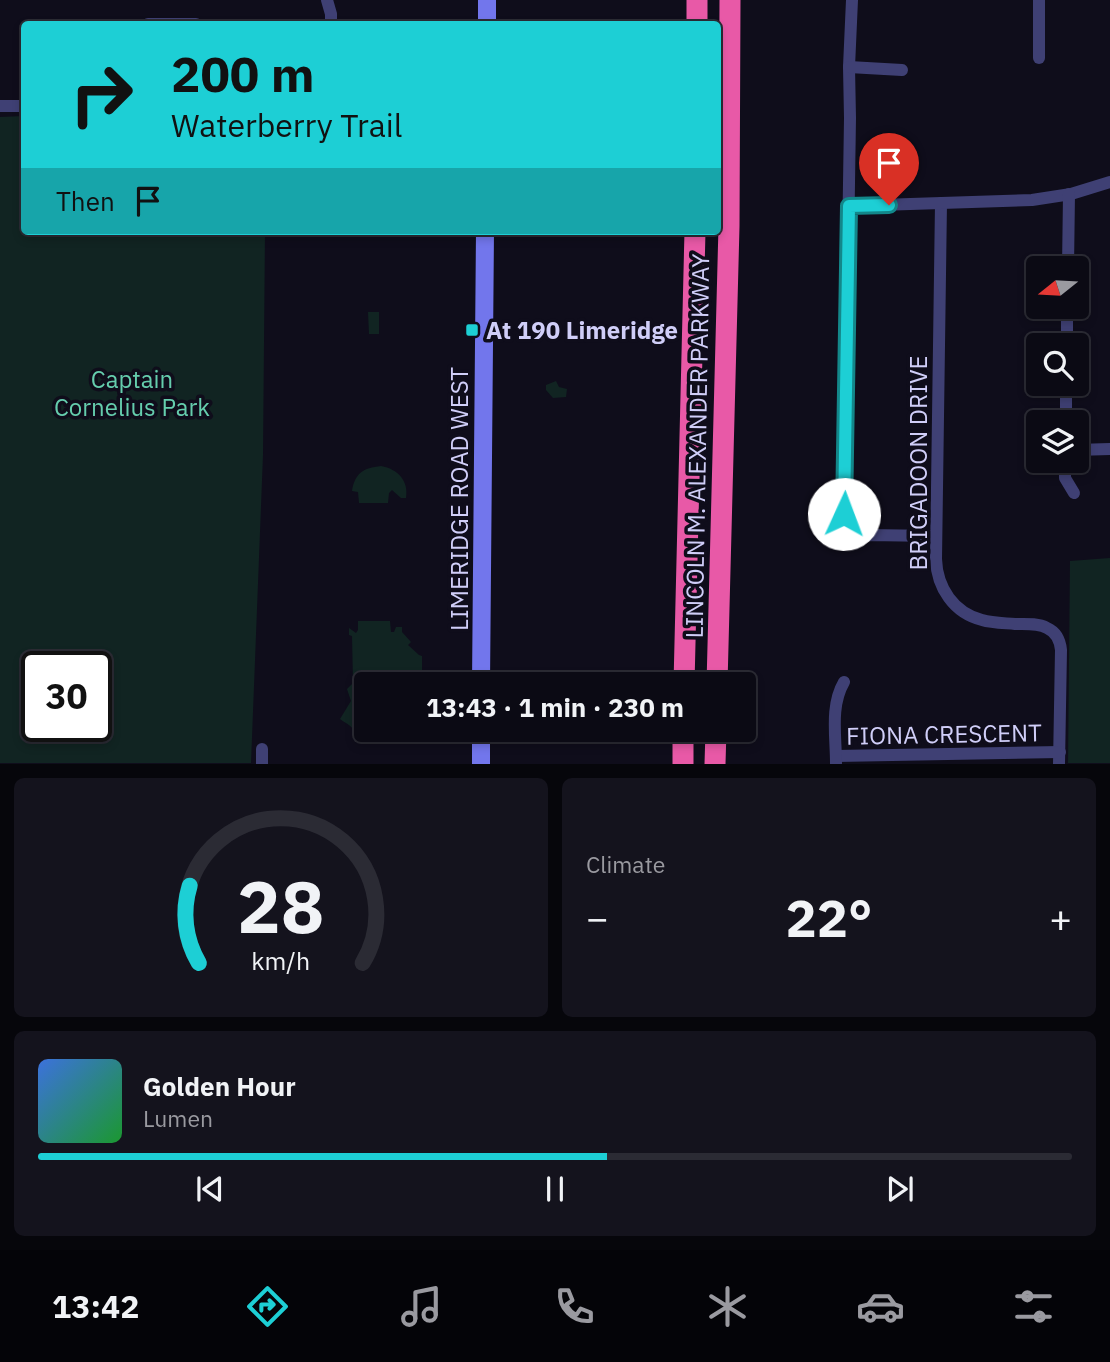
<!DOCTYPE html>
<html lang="en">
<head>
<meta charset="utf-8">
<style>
	:root { --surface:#0b0a14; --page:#14131d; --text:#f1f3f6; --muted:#9a9aa0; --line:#2b2b34; --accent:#1dcfd5 }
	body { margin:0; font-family:"IBM Plex Sans",sans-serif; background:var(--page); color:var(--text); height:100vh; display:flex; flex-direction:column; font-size:26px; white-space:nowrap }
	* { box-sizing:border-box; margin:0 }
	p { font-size:23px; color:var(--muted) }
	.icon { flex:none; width:38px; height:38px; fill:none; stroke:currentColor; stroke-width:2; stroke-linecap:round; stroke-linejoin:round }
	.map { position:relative; height:764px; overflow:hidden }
	.drawer { display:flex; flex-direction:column; gap:14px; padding:14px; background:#06060b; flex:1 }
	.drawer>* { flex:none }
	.hud { position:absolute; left:21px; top:21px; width:700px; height:214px; border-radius:7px; box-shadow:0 4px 10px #0003,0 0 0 2px var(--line); background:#1dcfd5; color:#111; overflow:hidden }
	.needle { width:46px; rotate:252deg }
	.tools { position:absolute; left:1026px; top:256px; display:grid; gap:14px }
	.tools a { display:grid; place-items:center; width:63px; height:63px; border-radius:7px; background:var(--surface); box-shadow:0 4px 10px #0003,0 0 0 2px var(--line); font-size:35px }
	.speed { position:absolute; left:21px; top:651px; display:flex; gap:14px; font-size:35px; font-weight:700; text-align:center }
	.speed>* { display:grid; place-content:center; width:91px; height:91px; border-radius:50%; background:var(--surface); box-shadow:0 4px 10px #0003,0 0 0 2px var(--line); line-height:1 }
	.speed .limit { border:4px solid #111; border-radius:10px; background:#fff; color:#111 }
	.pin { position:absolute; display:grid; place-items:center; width:60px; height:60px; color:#fff; margin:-72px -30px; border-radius:50% 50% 50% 0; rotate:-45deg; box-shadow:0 0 7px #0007 }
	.pin .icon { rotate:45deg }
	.me { position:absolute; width:77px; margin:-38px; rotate:2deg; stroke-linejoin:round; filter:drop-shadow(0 0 5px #0008) }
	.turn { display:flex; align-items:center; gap:24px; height:147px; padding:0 35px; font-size:32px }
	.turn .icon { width:91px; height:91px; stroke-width:2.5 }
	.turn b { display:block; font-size:49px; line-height:60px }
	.then { display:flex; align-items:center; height:66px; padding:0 35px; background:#0003; gap:14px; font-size:26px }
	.big { font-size:52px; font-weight:700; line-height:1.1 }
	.drawer .tile { flex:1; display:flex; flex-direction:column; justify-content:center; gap:10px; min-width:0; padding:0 24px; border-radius:10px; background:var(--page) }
	.drawer .dial { align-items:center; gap:0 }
	.dial svg { height:182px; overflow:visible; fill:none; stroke:var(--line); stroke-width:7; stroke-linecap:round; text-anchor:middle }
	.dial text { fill:var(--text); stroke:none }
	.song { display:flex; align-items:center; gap:21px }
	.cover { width:84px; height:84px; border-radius:10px; background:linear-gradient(135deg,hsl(220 70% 55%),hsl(130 70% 35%)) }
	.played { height:7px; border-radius:4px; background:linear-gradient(90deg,var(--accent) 55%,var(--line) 55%) }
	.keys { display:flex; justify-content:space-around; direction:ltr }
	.heat { display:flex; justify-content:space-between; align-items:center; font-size:38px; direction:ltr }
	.drawer .tiles { flex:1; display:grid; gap:14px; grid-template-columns:1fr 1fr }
	.tile:last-child { grid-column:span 2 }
	.trip { position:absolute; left:354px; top:672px; width:402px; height:70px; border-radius:7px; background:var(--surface); box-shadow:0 4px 10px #0003,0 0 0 2px var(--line); font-weight:700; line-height:70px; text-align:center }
	.menu { display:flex; height:112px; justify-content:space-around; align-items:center; background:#040408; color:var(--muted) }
	.menu .icon { width:49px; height:49px }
	.menu .selected { color:var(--accent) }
	.menu b { font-size:32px; color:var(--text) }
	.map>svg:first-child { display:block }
</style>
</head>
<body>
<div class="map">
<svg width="1110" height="764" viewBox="0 0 1110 764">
	<rect width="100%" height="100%" fill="#0f0d1b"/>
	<g fill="#112422" fill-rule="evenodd">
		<path d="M24,116v115h241l-2,224 -12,308h-251v-646zM37,667h59v59h-59z"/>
		<path d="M368,312h11v22h-10z"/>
		<path d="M556,381l3,6 8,2 -1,8 -13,1 -7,-8v-5z"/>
		<path d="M381,466c17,3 28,15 25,32h-5l-9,-8 -3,3 -1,10h-29l-1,-11 -6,-1c3,-18 11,-23 29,-25z"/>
		<path d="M1110,558v205h-42l2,-202z"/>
		<path d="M358,621h32l1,11h3l2,-5h6v5l9,10 -3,3 11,10 3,1v28h-56v46h55l-7,9 -9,5 -49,-2c0,-15 -5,-15 -16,-23l11,-18 -4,-12 6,-6 -1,-47 -3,-1v-7l7,5 2,-3z"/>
	</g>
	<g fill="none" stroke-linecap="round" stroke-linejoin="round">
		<g stroke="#3f4074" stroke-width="12">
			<path d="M327,0l4,14v10"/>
			<path d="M852,0l-3,67 1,51 -6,392c-3,18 5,27 24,25l68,1"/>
			<path d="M148,24h48"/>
			<path d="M1039,58v-58"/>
			<path d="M849,67l53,3"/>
			<path d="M0,106h24"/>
			<path d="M941,203l-5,356c1,29 18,54 46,61 10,3 22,3 33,4 10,0 23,-1 32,4 9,4 13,12 14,22l-2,114"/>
			<path d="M849,206l183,-6 39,-6 39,-12"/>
			<path d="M1068,268l1,-74"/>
			<path d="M1067,345v-39"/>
			<path d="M1066,422v-39"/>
			<path d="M1076,450l34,-1"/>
			<path d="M1065,460v18l9,15"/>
			<path d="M262,749v15"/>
			<path d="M836,756l224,-4"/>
			<path d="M836,763c0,-27 -6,-57 8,-81"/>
		</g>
		<g stroke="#7276ec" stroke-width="18">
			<path d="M487,24v-24"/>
			<path d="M481,684l4,-453"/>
			<path d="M481,764v-34"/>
		</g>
		<g stroke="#e859a7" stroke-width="21">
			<path d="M697,24v-24"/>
			<path d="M684,684l11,-453"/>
			<path d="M717,684l12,-458 1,-226"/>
			<path d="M683,764v-34"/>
			<path d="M715,764l1,-34"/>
		</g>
	</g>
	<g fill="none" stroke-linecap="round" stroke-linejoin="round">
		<g stroke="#13878a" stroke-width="18">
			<path id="route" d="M844,514l5,-308 40,-1"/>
		</g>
		<use href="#route" stroke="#1dcfd5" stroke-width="12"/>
	</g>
	<rect fill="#1dcfd5" stroke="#0f0d1b" stroke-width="2.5" x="465" y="323" width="14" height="14" rx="3.5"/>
	<g text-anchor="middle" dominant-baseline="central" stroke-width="7" stroke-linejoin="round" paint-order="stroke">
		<g font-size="24" font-weight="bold" fill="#d0cef8" stroke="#0f0d1b" text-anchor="start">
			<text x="486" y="330">At 190 Limeridge</text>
		</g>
		<g font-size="24" fill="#65cdad" stroke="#0f0d1b">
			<text x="132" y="379">Captain<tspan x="132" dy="28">Cornelius Park</tspan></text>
		</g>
		<g font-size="24" fill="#d0cef8" stroke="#0f0d1b">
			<text transform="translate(697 446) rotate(-89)">LINCOLN M. ALEXANDER PARKWAY</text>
			<text transform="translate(918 463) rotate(-90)">BRIGADOON DRIVE</text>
			<text transform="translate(459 499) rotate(-90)">LIMERIDGE ROAD WEST</text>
			<text transform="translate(944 734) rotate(-1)">FIONA CRESCENT</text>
		</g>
	</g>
</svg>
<div class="tools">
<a><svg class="needle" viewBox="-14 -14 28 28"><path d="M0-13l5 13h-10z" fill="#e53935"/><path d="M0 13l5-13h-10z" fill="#9a9aa0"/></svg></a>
<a><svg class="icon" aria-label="search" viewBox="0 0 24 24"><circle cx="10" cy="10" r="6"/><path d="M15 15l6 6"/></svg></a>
<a><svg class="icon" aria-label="layers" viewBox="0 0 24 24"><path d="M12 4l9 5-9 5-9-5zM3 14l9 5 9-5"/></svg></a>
</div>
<div class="speed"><div class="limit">30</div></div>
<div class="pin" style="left:889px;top:205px;background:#d93025"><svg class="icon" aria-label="arrive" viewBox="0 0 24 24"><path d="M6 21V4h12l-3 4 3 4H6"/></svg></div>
<svg class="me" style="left:844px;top:514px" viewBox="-20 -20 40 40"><circle r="19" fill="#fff"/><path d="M0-13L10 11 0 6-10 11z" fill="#1dcfd5"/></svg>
<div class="trip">13:43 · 1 min · 230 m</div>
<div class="hud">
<div class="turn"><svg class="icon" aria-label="right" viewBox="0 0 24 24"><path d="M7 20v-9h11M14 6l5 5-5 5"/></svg><div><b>200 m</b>Waterberry Trail</div></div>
<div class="then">Then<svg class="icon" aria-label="arrive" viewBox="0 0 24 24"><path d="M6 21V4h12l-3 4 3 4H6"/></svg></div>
</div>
</div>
<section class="drawer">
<div class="tiles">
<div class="tile dial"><svg viewBox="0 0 100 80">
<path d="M14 69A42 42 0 1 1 86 69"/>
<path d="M14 69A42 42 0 0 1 10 35" stroke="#1dcfd5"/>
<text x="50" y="56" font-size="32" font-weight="700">28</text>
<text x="50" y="72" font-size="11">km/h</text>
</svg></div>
<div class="tile"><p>Climate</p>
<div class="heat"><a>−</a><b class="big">22°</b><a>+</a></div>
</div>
<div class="tile">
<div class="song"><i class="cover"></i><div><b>Golden Hour</b><p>Lumen</p></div></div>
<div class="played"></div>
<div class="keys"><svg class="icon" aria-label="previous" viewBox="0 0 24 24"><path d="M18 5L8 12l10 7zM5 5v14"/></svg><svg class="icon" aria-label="pause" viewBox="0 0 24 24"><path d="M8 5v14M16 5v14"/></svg><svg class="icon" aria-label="next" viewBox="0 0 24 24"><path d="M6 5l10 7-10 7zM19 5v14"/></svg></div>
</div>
</div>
</section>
<nav class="menu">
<b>13:42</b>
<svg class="icon selected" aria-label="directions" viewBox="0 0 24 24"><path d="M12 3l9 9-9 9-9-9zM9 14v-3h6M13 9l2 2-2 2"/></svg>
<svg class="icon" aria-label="music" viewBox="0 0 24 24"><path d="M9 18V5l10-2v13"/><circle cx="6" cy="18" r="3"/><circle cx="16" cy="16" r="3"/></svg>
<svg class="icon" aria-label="phone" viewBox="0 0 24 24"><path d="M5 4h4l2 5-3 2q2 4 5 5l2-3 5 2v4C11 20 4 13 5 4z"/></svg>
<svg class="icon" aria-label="climate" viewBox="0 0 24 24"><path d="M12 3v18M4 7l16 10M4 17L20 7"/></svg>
<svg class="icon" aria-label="car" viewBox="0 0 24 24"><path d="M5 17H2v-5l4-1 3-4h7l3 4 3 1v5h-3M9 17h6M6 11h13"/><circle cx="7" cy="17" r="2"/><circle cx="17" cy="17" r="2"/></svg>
<svg class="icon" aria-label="filters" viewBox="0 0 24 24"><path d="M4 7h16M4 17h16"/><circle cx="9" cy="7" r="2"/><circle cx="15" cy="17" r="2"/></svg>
</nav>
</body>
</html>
